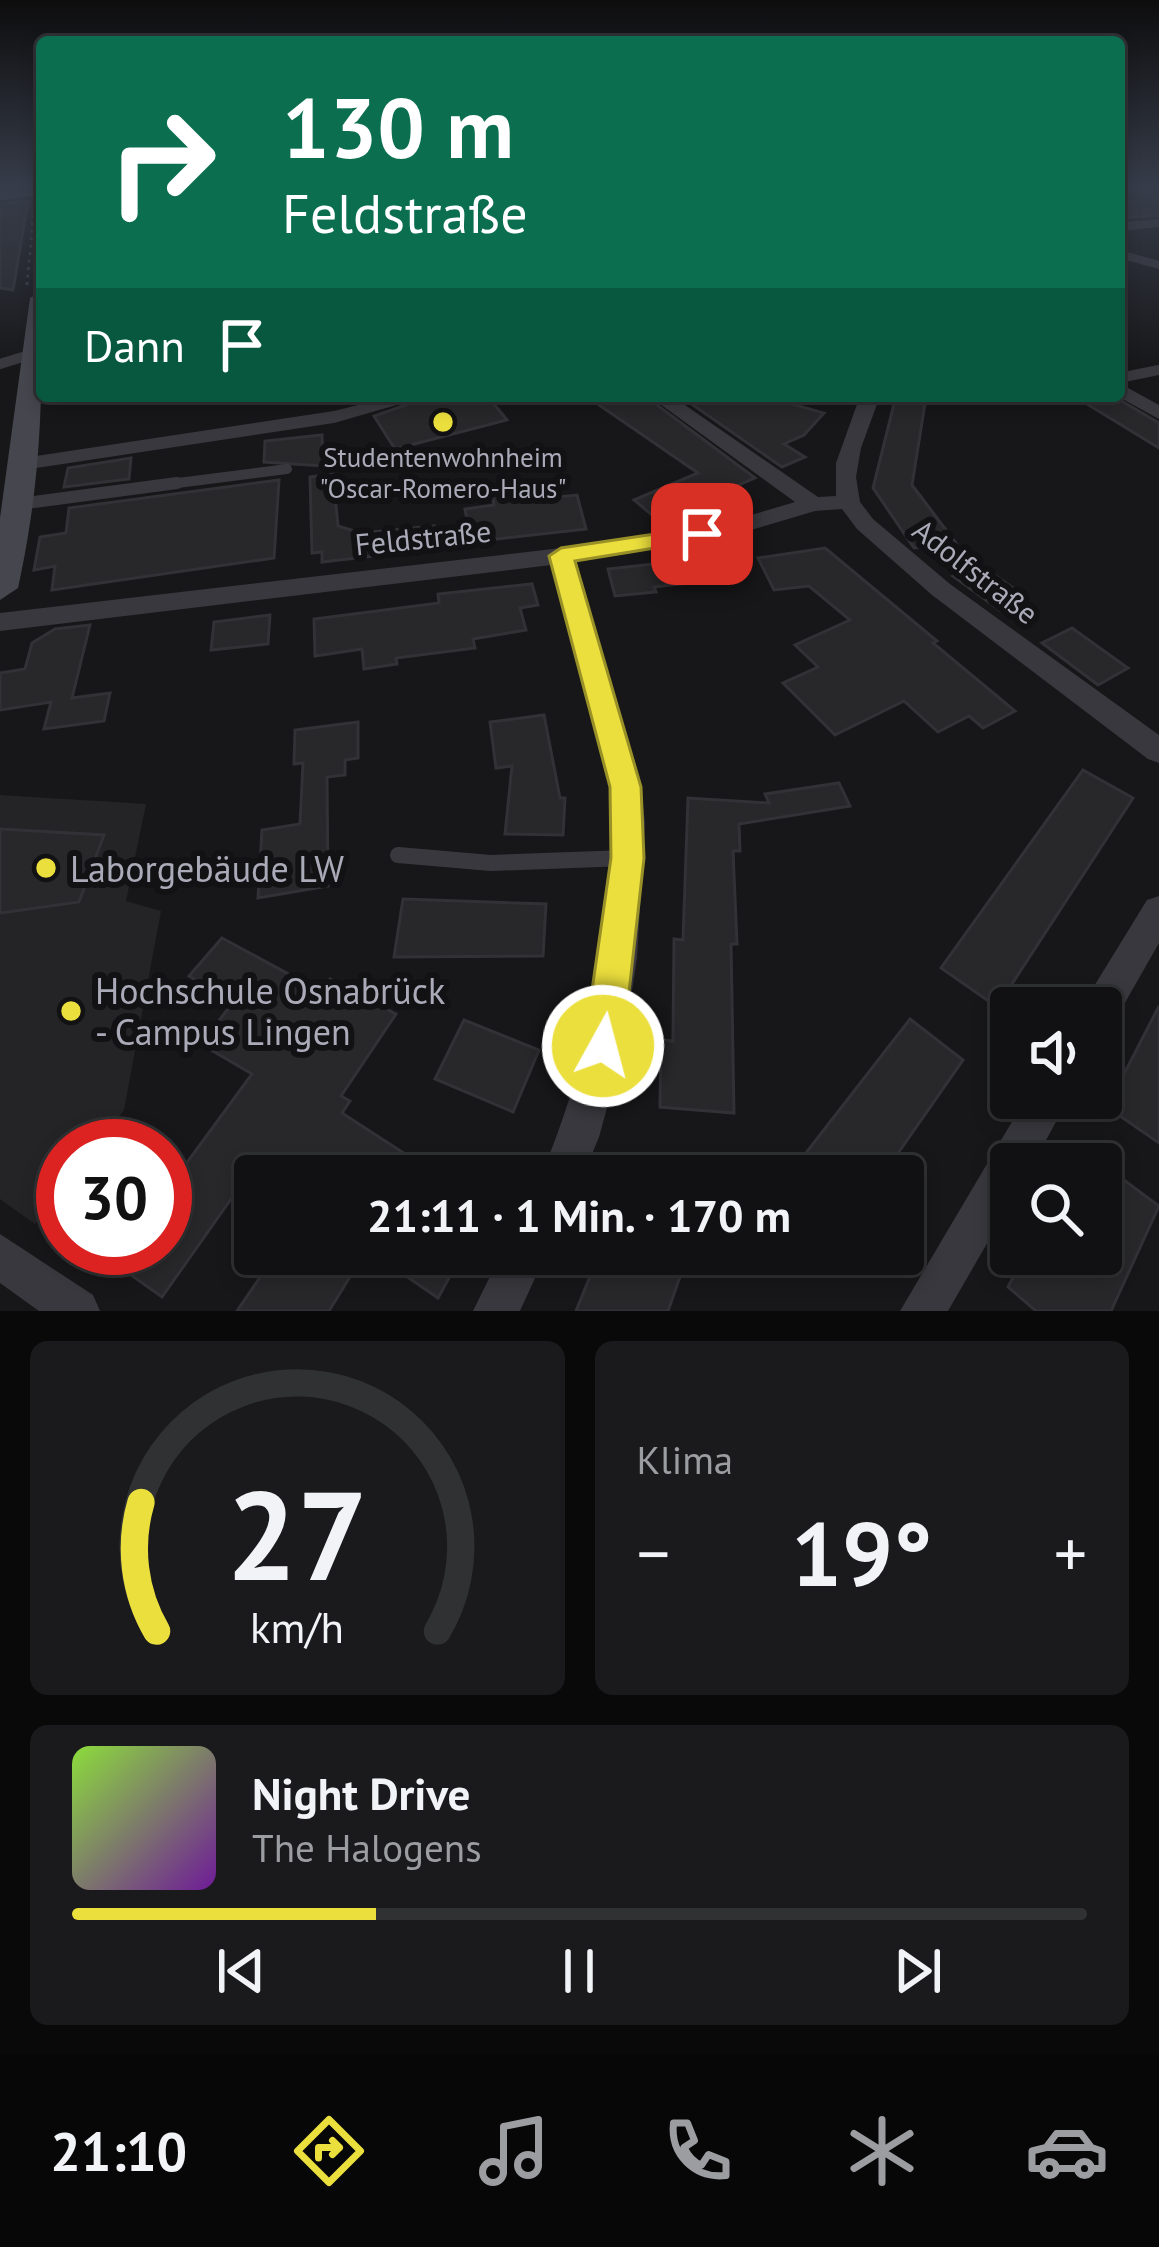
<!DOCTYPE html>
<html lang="de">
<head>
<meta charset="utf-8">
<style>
	:root { --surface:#111113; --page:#1a1a1c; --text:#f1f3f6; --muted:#9c9da0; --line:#303133; --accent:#ebdf3d }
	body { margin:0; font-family:"PT Sans",sans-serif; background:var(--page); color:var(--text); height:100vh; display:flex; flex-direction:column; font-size:45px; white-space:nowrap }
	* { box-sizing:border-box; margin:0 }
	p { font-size:39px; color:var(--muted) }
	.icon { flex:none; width:66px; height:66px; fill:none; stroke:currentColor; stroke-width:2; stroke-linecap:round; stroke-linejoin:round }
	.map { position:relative; height:1311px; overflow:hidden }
	.side { display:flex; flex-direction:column; gap:30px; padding:30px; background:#09090a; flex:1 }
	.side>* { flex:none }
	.top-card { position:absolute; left:36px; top:36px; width:1089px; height:366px; border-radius:12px; box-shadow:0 6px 18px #0003,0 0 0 3px var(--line); background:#0b6e4f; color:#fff; overflow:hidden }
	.fabs { position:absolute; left:990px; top:987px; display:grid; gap:24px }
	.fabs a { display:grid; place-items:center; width:132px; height:132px; border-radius:12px; background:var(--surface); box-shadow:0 6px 18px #0003,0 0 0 3px var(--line); font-size:60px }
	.speed { position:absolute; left:36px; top:1119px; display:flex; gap:24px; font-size:60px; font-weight:700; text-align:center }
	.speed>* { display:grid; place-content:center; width:156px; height:156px; border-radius:50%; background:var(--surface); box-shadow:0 6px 18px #0003,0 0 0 3px var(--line); line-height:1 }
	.speed .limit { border:18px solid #d22; background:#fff; color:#111 }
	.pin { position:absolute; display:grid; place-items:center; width:102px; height:102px; color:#fff; margin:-51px; border-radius:24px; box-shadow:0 6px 18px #0006 }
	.me { position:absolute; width:132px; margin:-66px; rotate:7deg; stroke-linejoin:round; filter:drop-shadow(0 0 9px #0008) }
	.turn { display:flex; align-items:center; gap:42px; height:252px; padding:0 48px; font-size:54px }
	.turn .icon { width:156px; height:156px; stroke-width:2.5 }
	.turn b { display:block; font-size:84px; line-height:102px }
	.then { display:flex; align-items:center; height:114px; padding:0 48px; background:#0003; gap:24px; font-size:45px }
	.big { font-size:90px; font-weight:600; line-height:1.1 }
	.side .widget { flex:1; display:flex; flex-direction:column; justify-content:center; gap:18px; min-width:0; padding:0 42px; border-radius:18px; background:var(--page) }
	.side .dial { align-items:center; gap:0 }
	.dial svg { height:312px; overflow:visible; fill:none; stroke:var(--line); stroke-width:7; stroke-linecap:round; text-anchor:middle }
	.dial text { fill:var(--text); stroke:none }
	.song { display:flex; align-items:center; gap:36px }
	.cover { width:144px; height:144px; border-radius:18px; background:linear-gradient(135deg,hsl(90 70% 55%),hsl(280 70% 35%)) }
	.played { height:12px; border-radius:6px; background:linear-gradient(90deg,var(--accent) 30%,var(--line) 30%) }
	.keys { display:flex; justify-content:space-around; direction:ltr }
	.heat { display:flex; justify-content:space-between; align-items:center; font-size:66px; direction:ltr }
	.side .tiles { flex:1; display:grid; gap:30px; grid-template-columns:1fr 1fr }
	.widget:last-child { grid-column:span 2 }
	.trip { position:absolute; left:234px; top:1155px; width:690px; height:120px; border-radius:12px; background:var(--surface); box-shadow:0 6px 18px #0003,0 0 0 3px var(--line); font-weight:600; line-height:120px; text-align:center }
	.menu { display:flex; height:192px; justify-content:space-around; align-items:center; background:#070708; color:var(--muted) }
	.menu .icon { width:84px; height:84px }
	.menu .selected { color:var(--accent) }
	.menu b { font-size:54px; color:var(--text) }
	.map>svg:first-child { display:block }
</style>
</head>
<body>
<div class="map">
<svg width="1159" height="1311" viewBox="0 0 1159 1311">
	<rect width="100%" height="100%" fill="#171719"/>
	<path fill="#242326" d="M0,795l146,9 -20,97 35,10 -37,199 -28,36h-33v43l-28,35 -35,-25z"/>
	<g fill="#28272a" stroke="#323135" stroke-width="3">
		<path d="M1119,187l40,8v20l-40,3z"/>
		<path d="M28,201l-15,89 -13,-2v-84z"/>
		<path d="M432,396h35v7l22,-5 18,22 -112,29 -21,-33z"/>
		<path d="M586,396h59l110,82 -97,42 -24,-20 64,-27z"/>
		<path d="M680,396h83l61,17 -20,22 -20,9 21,13 -23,10z"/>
		<path d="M896,396l30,1 -14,88 44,58 -42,5 -41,-60z"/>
		<path d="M1074,396h39l46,27v25z"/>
		<path d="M322,435l1,31 -59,-4 1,-21z"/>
		<path d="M131,458l-2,21 -65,8 4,-19z"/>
		<path d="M333,474l5,52 23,7 73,-7 1,23 -113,13v-10l-10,1 -2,-76z"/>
		<path d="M279,480l-5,78 -222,32 3,-24 -21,4 6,-33 26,-4 3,-25z"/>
		<path d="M514,485l1,7 20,-2 2,9 40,-4 9,34 -115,13 -6,-33 29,-4 -3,-18z"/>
		<path d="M825,548l112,93 -4,2 82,68 -32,17 -14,-12 -31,16 -34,-31 -69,34 -52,-52 35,-16 -23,-22 55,-25 -41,-34 -35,4 -16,-32z"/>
		<path d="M707,558l9,22 -62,7 2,5 -41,4 -7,-27z"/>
		<path d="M979,564l48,34 -26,13 -48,-35z"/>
		<path d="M532,584l6,21 -18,3 6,22 -53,9 2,9 -79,10 1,6 -33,5 -2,-20 -47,7 -1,-37 125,-16 -1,-9z"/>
		<path d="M270,615l-2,29 -57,6 3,-28z"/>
		<path d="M90,625l-18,73 38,-5 -6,28 -60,8 7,-27 -51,8v-37l25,-4 7,-26 23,-14z"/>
		<path d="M1072,628l56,40 -30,17 -56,-42z"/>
		<path d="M544,715l16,83h5l-2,37 -58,-1 7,-68 -16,2 -6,-46z"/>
		<path d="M358,722v36l-13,2v15l-18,2 1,109 -70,12 4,-68 38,-6 3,-61 -9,1 1,-34z"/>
		<path d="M1083,770l50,28 -136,209 -56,-39z"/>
		<path d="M839,783l11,23 -111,18 1,27h-7l4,93h-6l3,169 -74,-6 1,-67 12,1 1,-102 9,1 5,-142 81,5 -4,-9z"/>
		<path d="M0,829l104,6 -25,67 -79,11z"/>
		<path d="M403,899l143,5 -3,52 -149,1z"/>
		<path d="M222,938l98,53 10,-12 66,35 -55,82 9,5 -8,12 97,63h-129l-27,-17 -11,17h-17v28l-19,-12 -74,105 -69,-49h72v-72l10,-13 8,5 69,-94 -51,-30 33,-43 -45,-25z"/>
		<path d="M1159,1006v137l-52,-36z"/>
		<path d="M910,1019l53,41 -81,116h-94z"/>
		<path d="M464,1020l75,30 -26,62 -78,-33z"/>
		<path d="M1101,1163l58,43 -48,105h-75l-28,-24 17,-33h76z"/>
		<path d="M276,1254h88l-35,57h-92z"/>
		<path d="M374,1254h88l-24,44z"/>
		<path d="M599,1254h89l-20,57h-92z"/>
	</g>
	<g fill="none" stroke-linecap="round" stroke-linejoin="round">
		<path stroke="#3e3e45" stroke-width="3" stroke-dasharray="3 4.5" stroke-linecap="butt" d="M27,285l7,-77"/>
		<path stroke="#39383e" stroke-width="8" d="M1119,254l40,11"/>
		<g stroke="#39383e" stroke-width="10">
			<path d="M0,364l42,-13"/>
			<path d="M1119,378l40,-8"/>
			<path d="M154,486l133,-17"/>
		</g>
		<path stroke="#39383e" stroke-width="12" d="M19,504l158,-21"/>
		<path stroke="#39383e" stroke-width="16" d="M398,855l93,8 135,-5"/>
		<g fill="#39383e" fill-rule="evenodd">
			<path d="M1159,219v8l-40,4v-8z"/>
			<path d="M1119,383l40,22v14l-42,-23z"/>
			<path d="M394,396h34l-94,27 -311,47 -11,-6 11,-6 311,-47z"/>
			<path d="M649,396h23l146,101 18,-1v-33l24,-67h20l-19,52 -5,29 4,25 13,17 77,65 209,151v28l-11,-4 -216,-164 -75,-66 -15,-20 -27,2 -84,25 -156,25 66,226 4,36 -8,135 -14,92 -24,87 -16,39h-42c50,-121 79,-258 70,-389l-60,-222 -551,66v-18l561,-65 167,-26 67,-20z"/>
			<path d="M1159,896v47l-45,79 -13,5v-19h-18l5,-12 59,-96z"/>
			<path d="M1026,1098h43l-36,66h-22v38l-63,109h-48z"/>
			<path d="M0,1234l93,61 7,16h-61l-39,-28z"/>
			<path d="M501,1254h45l-26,57h-47z"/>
		</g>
		<g fill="#46464e" fill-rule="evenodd">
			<path d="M42,187v8l-42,5v-12z"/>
			<path d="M42,291c0,109 0,186 -24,297l-18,12v-82l30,-220z"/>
		</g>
	</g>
	<linearGradient id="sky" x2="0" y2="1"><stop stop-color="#0d0d0e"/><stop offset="0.5" stop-color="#363c49"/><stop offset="1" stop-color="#363c49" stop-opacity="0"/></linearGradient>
	<rect width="1159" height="371" fill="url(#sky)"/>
	<path fill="#ebdf3d" stroke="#999128" stroke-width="3" d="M702,527l12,7 -4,5 -135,22 66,226 3,71 -21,188 -6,13 -14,6 -13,-6 -6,-13 27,-188 -1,-71 -61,-231 12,-8z"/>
	<g fill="#ebdf3d" stroke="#121214" stroke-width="4.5">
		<circle cx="443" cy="422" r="12"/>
		<circle cx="46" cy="868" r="12"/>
		<circle cx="71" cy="1011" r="12"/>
	</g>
	<g text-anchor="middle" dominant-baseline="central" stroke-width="12" stroke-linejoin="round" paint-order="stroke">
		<g font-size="27" fill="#aaaab8" stroke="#121214">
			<text x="443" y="457">Studentenwohnheim<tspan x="443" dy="31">"Oscar-Romero-Haus"</tspan></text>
		</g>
		<g font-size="30" fill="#aaaab8" stroke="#121214">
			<text transform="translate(423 537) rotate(-6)">Feldstraße</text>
			<text transform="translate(976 571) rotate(38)">Adolfstraße</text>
		</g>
		<g font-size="36" fill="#aaaab8" stroke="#121214" text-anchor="start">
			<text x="70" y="868">Laborgebäude LW</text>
			<text x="95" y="990">Hochschule Osnabrück<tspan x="95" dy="41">- Campus Lingen</tspan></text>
		</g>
	</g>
</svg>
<div class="fabs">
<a><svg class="icon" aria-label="sound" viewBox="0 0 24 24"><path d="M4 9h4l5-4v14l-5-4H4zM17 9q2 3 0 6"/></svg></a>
<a><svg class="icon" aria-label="search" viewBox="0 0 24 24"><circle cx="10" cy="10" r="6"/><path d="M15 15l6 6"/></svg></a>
</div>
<div class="speed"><div class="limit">30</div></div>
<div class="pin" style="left:702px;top:534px;background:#d93025"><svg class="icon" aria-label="arrive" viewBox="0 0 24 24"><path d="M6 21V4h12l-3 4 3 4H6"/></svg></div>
<svg class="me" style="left:603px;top:1046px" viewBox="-20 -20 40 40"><circle r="17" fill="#ebdf3d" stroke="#fff" stroke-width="3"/><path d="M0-11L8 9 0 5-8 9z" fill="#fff"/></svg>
<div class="trip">21:11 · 1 Min. · 170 m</div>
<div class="top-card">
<div class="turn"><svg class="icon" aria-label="right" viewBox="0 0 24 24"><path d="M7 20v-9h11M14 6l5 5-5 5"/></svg><div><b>130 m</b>Feldstraße</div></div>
<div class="then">Dann<svg class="icon" aria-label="arrive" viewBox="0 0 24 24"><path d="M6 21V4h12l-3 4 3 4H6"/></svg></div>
</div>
</div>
<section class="side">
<div class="tiles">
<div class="widget dial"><svg viewBox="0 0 100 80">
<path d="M14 69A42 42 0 1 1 86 69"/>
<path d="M14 69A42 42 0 0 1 10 36" stroke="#ebdf3d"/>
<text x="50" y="56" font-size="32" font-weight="700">27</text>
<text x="50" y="72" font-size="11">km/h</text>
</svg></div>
<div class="widget"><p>Klima</p>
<div class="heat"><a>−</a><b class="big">19°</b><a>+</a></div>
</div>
<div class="widget">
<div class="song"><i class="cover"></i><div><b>Night Drive</b><p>The Halogens</p></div></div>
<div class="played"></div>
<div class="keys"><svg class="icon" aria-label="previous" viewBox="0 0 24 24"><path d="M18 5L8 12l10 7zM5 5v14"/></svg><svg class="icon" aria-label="pause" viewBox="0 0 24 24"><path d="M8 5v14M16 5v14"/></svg><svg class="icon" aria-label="next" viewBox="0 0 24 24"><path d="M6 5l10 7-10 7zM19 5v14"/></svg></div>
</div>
</div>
</section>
<nav class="menu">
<b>21:10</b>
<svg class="icon selected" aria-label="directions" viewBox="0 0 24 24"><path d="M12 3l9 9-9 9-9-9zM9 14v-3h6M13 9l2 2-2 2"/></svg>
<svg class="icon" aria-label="music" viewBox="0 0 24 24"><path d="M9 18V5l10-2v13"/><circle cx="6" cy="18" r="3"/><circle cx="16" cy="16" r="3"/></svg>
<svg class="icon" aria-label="phone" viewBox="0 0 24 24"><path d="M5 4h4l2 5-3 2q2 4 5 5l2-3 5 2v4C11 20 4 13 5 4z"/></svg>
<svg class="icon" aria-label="climate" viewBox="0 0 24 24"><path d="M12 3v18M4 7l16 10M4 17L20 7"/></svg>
<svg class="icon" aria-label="car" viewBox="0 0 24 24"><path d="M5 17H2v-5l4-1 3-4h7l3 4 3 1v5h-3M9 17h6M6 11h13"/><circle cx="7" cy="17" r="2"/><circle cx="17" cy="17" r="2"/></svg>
</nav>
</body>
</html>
